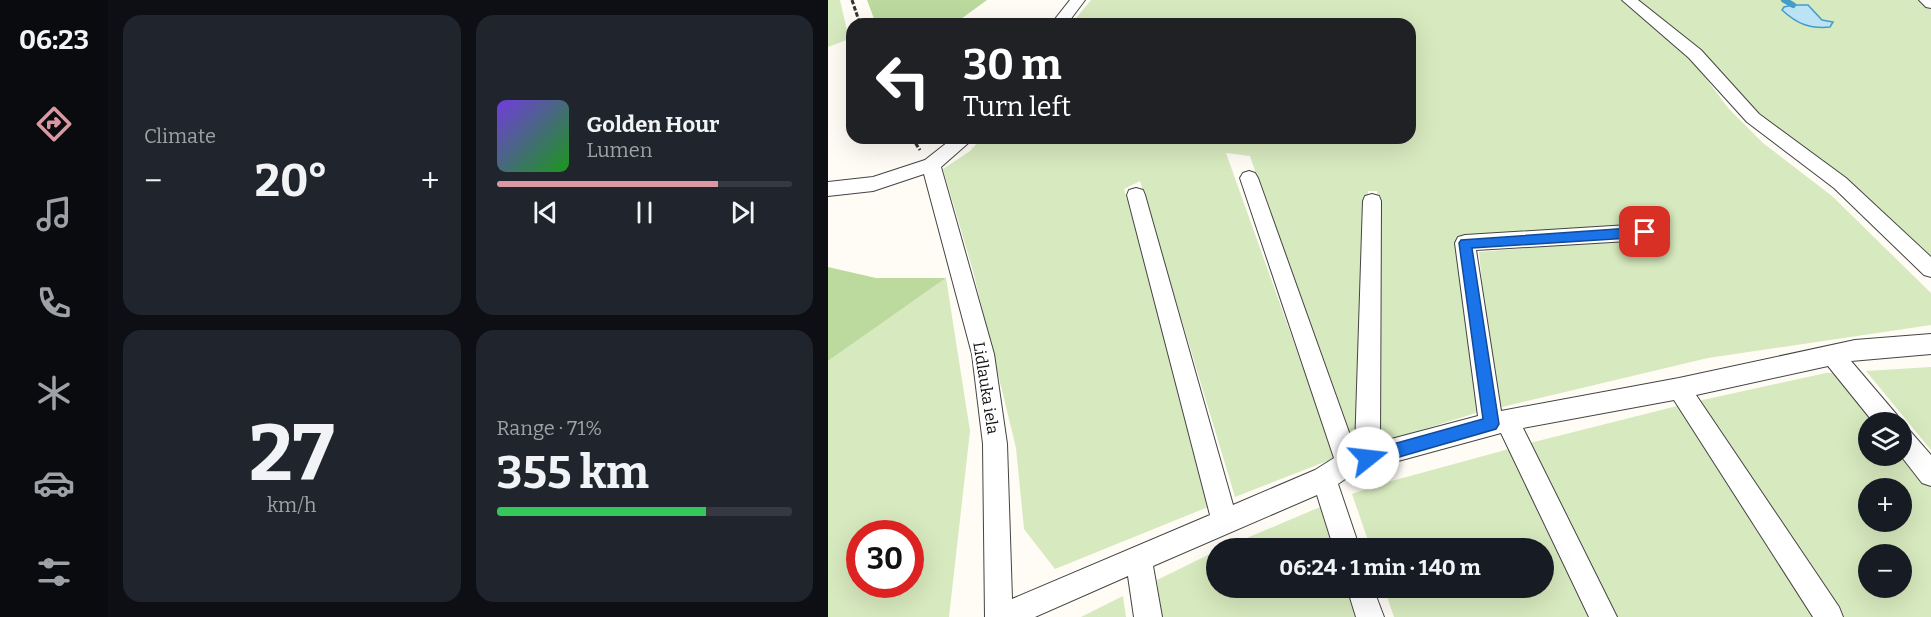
<!DOCTYPE html>
<html lang="en">
<head>
<meta charset="utf-8">
<style>
	:root { --surface:#171b24; --page:#20242c; --text:#f1f3f6; --muted:#9ea1a6; --line:#363941; --accent:#da99a2 }
	body { margin:0; font-family:Bitter,serif; background:var(--page); color:var(--text); height:100vh; display:flex; flex-direction:column; font-size:22px; white-space:nowrap }
	* { box-sizing:border-box; margin:0 }
	p { font-size:20px; color:var(--muted) }
	.icon { flex:none; width:33px; height:33px; fill:none; stroke:currentColor; stroke-width:2; stroke-linecap:round; stroke-linejoin:round }
	.map { position:relative; flex:1; overflow:hidden }
	.panel { display:flex; flex-direction:column; gap:15px; padding:15px; background:#0d0f14; width:720px }
	.panel>* { flex:none }
	.top-card { position:absolute; left:18px; top:18px; width:570px; height:126px; border-radius:18px; box-shadow:0 6px 24px #0002; background:#202124; color:#fff; overflow:hidden }
	.controls { position:absolute; left:1030px; top:412px; display:grid; gap:12px }
	.controls a { display:grid; place-items:center; width:54px; height:54px; border-radius:50%; background:var(--surface); box-shadow:0 6px 24px #0002; font-size:30px }
	.speed { position:absolute; left:18px; top:520px; display:flex; gap:12px; font-size:30px; font-weight:700; text-align:center }
	.speed>* { display:grid; place-content:center; width:78px; height:78px; border-radius:50%; background:var(--surface); box-shadow:0 6px 24px #0002; line-height:1 }
	.speed .limit { border:9px solid #d22; background:#fff; color:#111 }
	.pin { position:absolute; display:grid; place-items:center; width:51px; height:51px; color:#fff; margin:-26px; border-radius:12px; box-shadow:0 3px 9px #0006 }
	.me { position:absolute; width:66px; margin:-33px; rotate:74deg; stroke-linejoin:round; filter:drop-shadow(0 0 4px #0008) }
	.turn { display:flex; align-items:center; gap:21px; height:126px; padding:0 18px; font-size:27px }
	.turn .icon { width:78px; height:78px; stroke-width:2.5 }
	.turn b { display:block; font-size:42px; line-height:51px }
	.big { font-size:45px; font-weight:700; line-height:1.1 }
	.panel .card { flex:1; display:flex; flex-direction:column; justify-content:center; gap:9px; min-width:0; padding:0 21px; border-radius:18px; background:var(--page) }
	.panel .dial { align-items:center; gap:0 }
	.dial b { font-size:78px; line-height:1 }
	.song { display:flex; align-items:center; gap:18px }
	.cover { width:72px; height:72px; border-radius:9px; background:linear-gradient(135deg,hsl(260 70% 55%),hsl(120 70% 35%)) }
	.played { height:6px; border-radius:3px; background:linear-gradient(90deg,var(--accent) 75%,var(--line) 75%) }
	.keys { display:flex; justify-content:space-around; direction:ltr }
	.heat { display:flex; justify-content:space-between; align-items:center; font-size:33px; direction:ltr }
	.charge { height:9px; border-radius:4px; background:linear-gradient(90deg,#34c759 71%,var(--line) 0) }
	.panel .tiles { flex:1; display:grid; gap:15px; grid-template-columns:repeat(2,1fr) }
	.trip { position:absolute; left:378px; top:538px; width:348px; height:60px; border-radius:30px; background:var(--surface); box-shadow:0 6px 24px #0002; font-weight:700; line-height:60px; text-align:center }
	main { display:flex; flex:1; min-height:0 }
	.dock { display:flex; flex-direction:column; width:108px; justify-content:space-around; align-items:center; background:#090b0e; color:var(--muted) }
	.dock .icon { width:42px; height:42px }
	.dock .active { color:var(--accent) }
	.dock b { font-size:27px; color:var(--text) }
	.map>svg:first-child { display:block }
</style>
</head>
<body>
<main>
<nav class="dock">
<b>06:23</b>
<svg class="icon active" aria-label="directions" viewBox="0 0 24 24"><path d="M12 3l9 9-9 9-9-9zM9 14v-3h6M13 9l2 2-2 2"/></svg>
<svg class="icon" aria-label="music" viewBox="0 0 24 24"><path d="M9 18V5l10-2v13"/><circle cx="6" cy="18" r="3"/><circle cx="16" cy="16" r="3"/></svg>
<svg class="icon" aria-label="phone" viewBox="0 0 24 24"><path d="M5 4h4l2 5-3 2q2 4 5 5l2-3 5 2v4C11 20 4 13 5 4z"/></svg>
<svg class="icon" aria-label="climate" viewBox="0 0 24 24"><path d="M12 3v18M4 7l16 10M4 17L20 7"/></svg>
<svg class="icon" aria-label="car" viewBox="0 0 24 24"><path d="M5 17H2v-5l4-1 3-4h7l3 4 3 1v5h-3M9 17h6M6 11h13"/><circle cx="7" cy="17" r="2"/><circle cx="17" cy="17" r="2"/></svg>
<svg class="icon" aria-label="filters" viewBox="0 0 24 24"><path d="M4 7h16M4 17h16"/><circle cx="9" cy="7" r="2"/><circle cx="15" cy="17" r="2"/></svg>
</nav>
<section class="panel">
<div class="tiles">
<div class="card"><p>Climate</p>
<div class="heat"><a>−</a><b class="big">20°</b><a>+</a></div>
</div>
<div class="card">
<div class="song"><i class="cover"></i><div><b>Golden Hour</b><p>Lumen</p></div></div>
<div class="played"></div>
<div class="keys"><svg class="icon" aria-label="previous" viewBox="0 0 24 24"><path d="M18 5L8 12l10 7zM5 5v14"/></svg><svg class="icon" aria-label="pause" viewBox="0 0 24 24"><path d="M8 5v14M16 5v14"/></svg><svg class="icon" aria-label="next" viewBox="0 0 24 24"><path d="M6 5l10 7-10 7zM19 5v14"/></svg></div>
</div>
<div class="card dial"><b>27</b><p>km/h</p></div>
<div class="card"><p>Range · 71%</p><b class="big">355 km</b><div class="charge"></div></div>
</div>
</section>
<div class="map">
<svg width="1103" height="617" viewBox="0 0 1103 617">
	<rect width="100%" height="100%" fill="#fffcf5"/>
	<g fill="#d7e9be" fill-rule="evenodd">
		<path d="M0,0h12l9,39 -21,8z"/>
		<path d="M263,0h530l65,52 43,57 34,34 69,53 99,97v32l-223,33 -214,51 -15,-157 177,-15 -7,-12 -191,13 21,174 -102,32v-253h-9l-9,258 -10,4 -99,-297 -24,-3 109,305 -100,39 -95,-316 -16,8 89,316 -158,64 -31,-40 -8,-81 -43,-177 -30,-102 27,-18 12,-13h428v-114h-339z"/>
		<path d="M808,0h285l10,10v252l-178,-152z"/>
		<path d="M118,278l24,153 -21,186h-121v-256zM32,534h50v51h-50z"/>
		<path d="M1103,367v83l-65,-79z"/>
		<path d="M998,373h12l41,50h-10v33h33v-4l29,35v130h-89l-144,-216zM1041,489h33v33h-33zM1041,555h33v33h-33z"/>
		<path d="M849,406l136,211h-196l-87,-174z"/>
		<path d="M681,449l80,168h-195l-10,-29h160v-39h-173l-19,-55 25,-9z"/>
		<path d="M492,507l13,42h-112z"/>
		<path d="M388,551v37h130l9,29h-193l-5,-37z"/>
		<path d="M295,596l3,21h-45z"/>
	</g>
	<g fill="#bcda9e">
		<path d="M39,0h120l-33,24h-78z"/>
		<path d="M0,267l48,11h70l-118,83z"/>
	</g>
	<path fill="#bbe2f5" stroke="#449cca" stroke-width="1.5" d="M965,5h15l14,15 11,2 -3,5c-20,2 -33,-3 -48,-17l2,-3z"/>
	<g fill="none" stroke-linecap="round" stroke-linejoin="round">
		<path stroke="#449cca" stroke-width="6" d="M956,0l9,5"/>
		<g stroke="#444" stroke-width="2">
			<g id="street">
				<path d="M242,0h15l-18,24h-16z"/>
				<path d="M794,0h16l63,50 58,64 87,64 85,79v20l-7,-2 -90,-87 -87,-66 -58,-64z"/>
				<path d="M1091,0h12v8l-5,-1z"/>
				<path d="M125,138h21l-33,29 53,187 13,90 5,155 198,-84 -83,-320 2,-5 7,-2 7,2 2,5 88,310 82,-35 19,-12 -94,-280 3,-5 6,-2 6,2 3,5 97,271 8,-248 2,-5 7,-2 7,2 2,5 -1,241 98,-26 -23,-173 3,-6 7,-2 180,-11 7,3 3,5 -3,5 -7,3 -169,10 25,161 178,-33 176,-38 76,-6v20l-80,7 46,54 4,8h-27l-46,-57 -132,29 143,212 4,10h-30l-139,-217 -151,28 94,189h-28l-88,-184 -147,40 -16,11 22,65h-26l-17,-54 -164,71 9,51h-28l-6,-41 -93,41h-50l-2,-173 -11,-90 -48,-180 -51,17 -45,5v-14l45,-5 52,-17z"/>
				<path d="M1074,427l8,4 21,24v31l-9,-3 -21,-27z"/>
				<path d="M519,588h26l11,29h-28z"/>
			</g>
		</g>
		<g stroke="#333" stroke-width="3" stroke-dasharray="4.5 2" stroke-linecap="butt">
			<path d="M24,0l8,24"/>
			<path d="M84,138l8,12"/>
		</g>
		<use href="#street" fill="#fff" fill-rule="evenodd"/>
	</g>
	<path fill="#1a73e8" stroke="#114b97" stroke-width="1.5" d="M817,227l7,5 -7,5 -173,11 27,176 -3,5 -128,37 -6,-2 -2,-6 2,-5 6,-2 115,-32 -24,-176 2,-3z"/>
	<g text-anchor="middle" dominant-baseline="central" stroke-width="6" stroke-linejoin="round" paint-order="stroke">
		<g font-size="16" fill="#111" stroke="#fff">
			<text transform="translate(158 388) rotate(81)">Lidlauka iela</text>
		</g>
	</g>
</svg>
<div class="controls">
<a><svg class="icon" aria-label="layers" viewBox="0 0 24 24"><path d="M12 4l9 5-9 5-9-5zM3 14l9 5 9-5"/></svg></a>
<a>+</a>
<a>−</a>
</div>
<div class="speed"><div class="limit">30</div></div>
<div class="pin" style="left:817px;top:232px;background:#d93025"><svg class="icon" aria-label="arrive" viewBox="0 0 24 24"><path d="M6 21V4h12l-3 4 3 4H6"/></svg></div>
<svg class="me" style="left:540px;top:458px" viewBox="-20 -20 40 40"><circle r="19" fill="#fff"/><path d="M0-13L10 11 0 6-10 11z" fill="#1a73e8"/></svg>
<div class="trip">06:24 · 1 min · 140 m</div>
<div class="top-card">
<div class="turn"><svg class="icon" aria-label="left" viewBox="0 0 24 24"><path d="M17 20v-9H6M10 6l-5 5 5 5"/></svg><div><b>30 m</b>Turn left</div></div>
</div>
</div>
</main>
</body>
</html>
